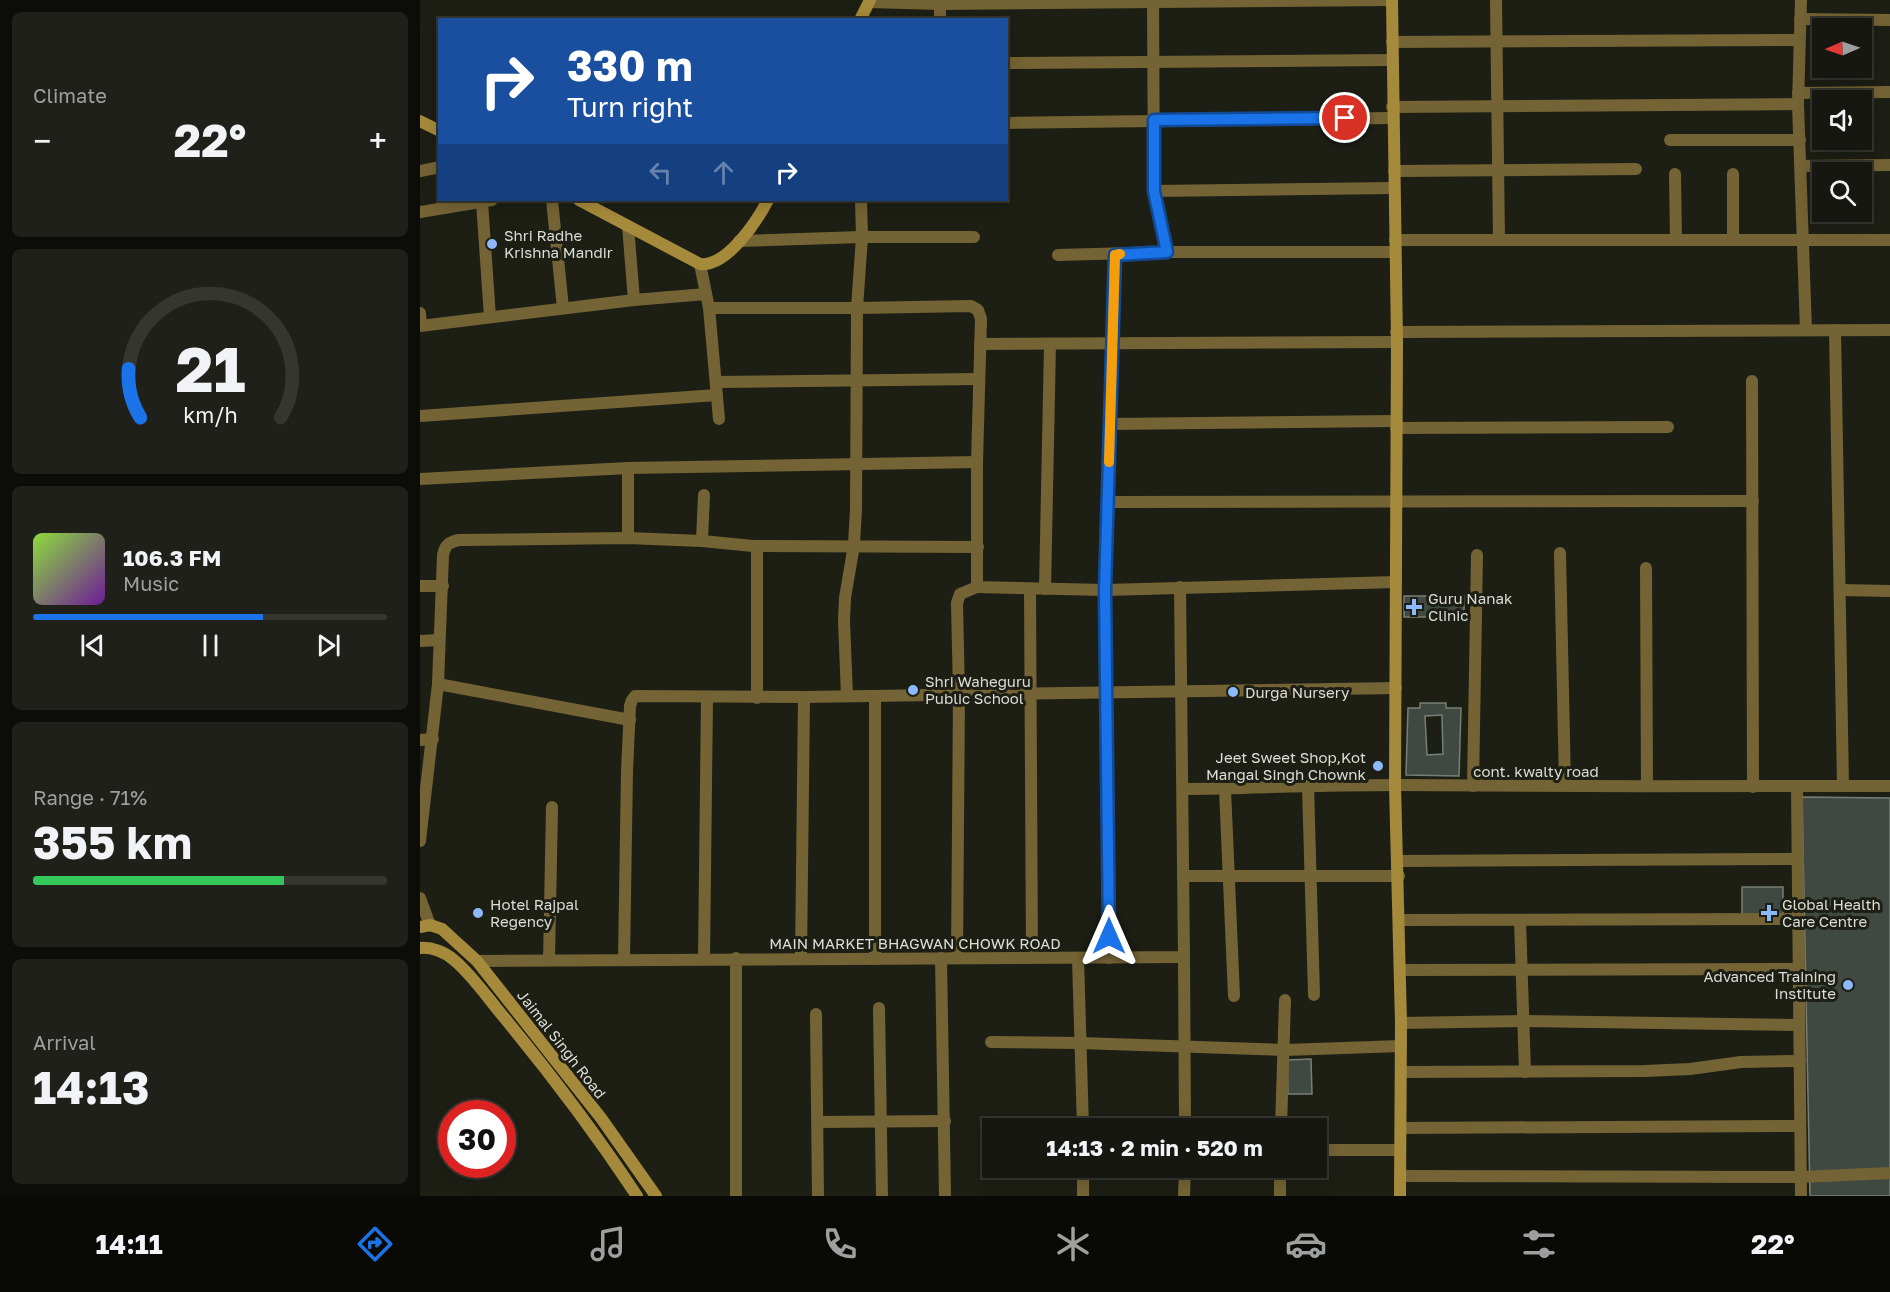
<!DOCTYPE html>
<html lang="en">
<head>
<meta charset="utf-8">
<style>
	:root { --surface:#161710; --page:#1f2019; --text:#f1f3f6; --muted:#9e9f9f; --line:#353630; --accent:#1a73e8 }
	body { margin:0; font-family:"Golos Text",sans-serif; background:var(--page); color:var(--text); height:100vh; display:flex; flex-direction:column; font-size:22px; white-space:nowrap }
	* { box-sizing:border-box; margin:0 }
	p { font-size:20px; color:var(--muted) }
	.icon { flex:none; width:33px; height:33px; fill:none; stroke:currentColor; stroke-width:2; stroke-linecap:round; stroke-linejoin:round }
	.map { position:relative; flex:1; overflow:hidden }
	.panel { display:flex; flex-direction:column; gap:12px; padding:12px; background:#0c0d09; width:420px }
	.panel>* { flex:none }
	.guide { position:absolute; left:18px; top:18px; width:570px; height:183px; border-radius:0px; box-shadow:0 3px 15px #0003,0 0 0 2px var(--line); background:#1a4fa0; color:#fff; overflow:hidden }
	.needle { width:39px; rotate:268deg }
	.controls { position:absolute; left:1392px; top:18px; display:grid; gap:12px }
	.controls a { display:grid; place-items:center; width:60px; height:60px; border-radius:0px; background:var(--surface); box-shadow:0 3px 15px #0003,0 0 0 2px var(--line); font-size:30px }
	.speed { position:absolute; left:18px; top:1100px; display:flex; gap:12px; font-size:30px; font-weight:700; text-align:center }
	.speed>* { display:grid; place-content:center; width:78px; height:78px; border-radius:50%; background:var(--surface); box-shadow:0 3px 15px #0003,0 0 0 2px var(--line); line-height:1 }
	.speed .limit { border:9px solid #d22; background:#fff; color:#111 }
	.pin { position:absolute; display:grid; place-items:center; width:51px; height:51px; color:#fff; margin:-26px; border:3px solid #fff; border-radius:50%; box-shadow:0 2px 6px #0007 }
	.me { position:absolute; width:66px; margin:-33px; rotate:0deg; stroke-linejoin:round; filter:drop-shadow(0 0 4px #0008) }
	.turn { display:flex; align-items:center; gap:21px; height:126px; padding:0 30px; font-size:27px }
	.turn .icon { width:78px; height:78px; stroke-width:2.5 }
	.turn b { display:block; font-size:42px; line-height:51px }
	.lanes { display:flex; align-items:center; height:57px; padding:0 30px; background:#0003; justify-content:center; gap:30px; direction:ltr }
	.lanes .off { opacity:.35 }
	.big { font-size:45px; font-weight:700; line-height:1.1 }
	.panel .widget { flex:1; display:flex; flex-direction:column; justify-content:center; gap:9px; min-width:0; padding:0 21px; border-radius:9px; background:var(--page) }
	.panel .dial { align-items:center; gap:0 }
	.dial svg { height:156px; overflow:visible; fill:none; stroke:var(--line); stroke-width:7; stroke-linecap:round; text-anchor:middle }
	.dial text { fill:var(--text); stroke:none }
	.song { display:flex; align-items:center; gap:18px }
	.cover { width:72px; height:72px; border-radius:9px; background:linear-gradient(135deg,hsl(90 70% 55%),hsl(280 70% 35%)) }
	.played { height:6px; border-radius:3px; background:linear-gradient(90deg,var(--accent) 65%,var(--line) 65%) }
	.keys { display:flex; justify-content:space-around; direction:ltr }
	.heat { display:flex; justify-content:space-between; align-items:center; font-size:33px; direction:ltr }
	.charge { height:9px; border-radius:4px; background:linear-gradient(90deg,#34c759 71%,var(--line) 0) }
	.trip { position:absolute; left:562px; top:1118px; width:345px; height:60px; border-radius:0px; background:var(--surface); box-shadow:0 3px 15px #0003,0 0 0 2px var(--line); font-weight:700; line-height:60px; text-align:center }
	.tabs { display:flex; height:96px; justify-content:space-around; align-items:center; background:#090906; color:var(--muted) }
	.tabs .icon { width:42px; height:42px }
	.tabs .current { color:var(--accent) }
	.tabs b { font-size:27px; color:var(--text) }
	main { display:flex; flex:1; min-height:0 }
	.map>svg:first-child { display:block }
</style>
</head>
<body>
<main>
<section class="panel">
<div class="widget"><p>Climate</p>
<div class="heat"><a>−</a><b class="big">22°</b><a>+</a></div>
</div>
<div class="widget dial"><svg viewBox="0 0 100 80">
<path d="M14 69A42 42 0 1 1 86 69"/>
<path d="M14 69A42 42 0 0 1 8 44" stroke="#1a73e8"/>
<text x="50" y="56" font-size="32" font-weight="700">21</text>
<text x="50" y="72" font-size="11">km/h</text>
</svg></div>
<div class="widget">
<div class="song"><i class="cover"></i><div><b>106.3 FM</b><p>Music</p></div></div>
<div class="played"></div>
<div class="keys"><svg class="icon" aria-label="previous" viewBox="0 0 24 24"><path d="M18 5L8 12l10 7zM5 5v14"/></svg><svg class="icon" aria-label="pause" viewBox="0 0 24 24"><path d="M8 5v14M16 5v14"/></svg><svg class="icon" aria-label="next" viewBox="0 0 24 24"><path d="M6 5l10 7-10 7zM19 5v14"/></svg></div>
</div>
<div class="widget"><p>Range · 71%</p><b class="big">355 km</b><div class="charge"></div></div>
<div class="widget"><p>Arrival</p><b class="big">14:13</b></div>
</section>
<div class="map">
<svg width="1470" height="1196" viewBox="0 0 1470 1196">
	<rect width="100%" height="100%" fill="#1d1f15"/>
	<g fill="#404941" stroke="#768076" stroke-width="1.5" fill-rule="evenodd">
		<rect x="984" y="596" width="60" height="21"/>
		<path d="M1000,703h26v5h15l-2,68 -53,-1 2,-67h12zM1022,715l1,39 -16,1 -2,-39z"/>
		<path d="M1382,797l88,1v398h-80z"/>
		<rect x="1322" y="887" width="41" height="28"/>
		<path d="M891,1059l1,35h-24l-1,-34z"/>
	</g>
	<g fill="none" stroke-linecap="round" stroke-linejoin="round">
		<g stroke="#746334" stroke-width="12">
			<path d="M520,0v20"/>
			<path d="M733,0l1,191 13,61"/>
			<path d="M1076,0l3,240"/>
			<path d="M1381,0l-3,104 8,226"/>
			<path d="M449,2l71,2 452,-4"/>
			<path d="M1380,19l90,1"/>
			<path d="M972,42l407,-2"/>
			<path d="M586,63l386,-3"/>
			<path d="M1378,93l92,-1"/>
			<path d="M972,107l406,-3"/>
			<path d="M586,123l387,-5"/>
			<path d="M1250,140h130"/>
			<path d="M1381,166l89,-1"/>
			<path d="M0,171l20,-4"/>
			<path d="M974,171l242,-2"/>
			<path d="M1255,174l1,66"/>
			<path d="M1313,174v66"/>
			<path d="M734,191l240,-3"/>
			<path d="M132,200l11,108"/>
			<path d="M441,200l1,37 -5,71 114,-2 7,4 3,9 -4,143v125l128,3 291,-8"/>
			<path d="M62,202l8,115"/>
			<path d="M0,212l72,-12"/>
			<path d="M208,226l6,74"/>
			<path d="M975,240h495"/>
			<path d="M319,241l123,-4h112"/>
			<path d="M638,255l109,-3h228"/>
			<path d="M280,264l9,44 10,111"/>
			<path d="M289,308h148l-1,201 -2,36 -9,53 -1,23 3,75"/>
			<path d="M0,313l1,12"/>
			<path d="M0,326l214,-26 72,-6"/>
			<path d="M1415,330l8,456"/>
			<path d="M976,332l494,-2"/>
			<path d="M560,344l417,-2"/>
			<path d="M1332,381l1,406"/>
			<path d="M296,382l263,-3"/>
			<path d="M0,416l297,-21"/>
			<path d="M690,424l286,-3"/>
			<path d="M976,428l272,-1"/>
			<path d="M0,479l208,-11 349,-6"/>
			<path d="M688,502l645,-1"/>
			<path d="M208,538v-70"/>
			<path d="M282,541l2,-46"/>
			<path d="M1140,553l5,232"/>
			<path d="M1226,568l1,217"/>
			<path d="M0,586h23"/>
			<path d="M610,589l2,369"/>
			<path d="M625,589l5,-245"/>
			<path d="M1421,590l49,1"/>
			<path d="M0,641l19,-1"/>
			<path d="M18,684l192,36"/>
			<path d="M337,698v-152"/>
			<path d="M0,740l13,-1"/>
			<path d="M888,786l6,209"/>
			<path d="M1053,786l4,-231"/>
			<path d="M1377,788l4,408"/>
			<path d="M763,789c71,-1 142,-4 213,-4 165,1 329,2 494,1"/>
			<path d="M805,789l9,207"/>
			<path d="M0,841l18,-157 5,-129c2,-10 6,-13 16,-15l169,-2 74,3 51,5 225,1"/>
			<path d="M979,861l399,-2"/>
			<path d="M763,876h216"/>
			<path d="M0,898l10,27"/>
			<path d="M979,920l401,-1"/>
			<path d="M1100,920l5,152"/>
			<path d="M764,957l1,171"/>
			<path d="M316,958v238"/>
			<path d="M521,958l4,238"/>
			<path d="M537,958l2,-264 -2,-91 3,-9 17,-7"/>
			<path d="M658,958l5,170"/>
			<path d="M689,958l-4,-368 10,-335"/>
			<path d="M204,959l3,-188 3,-65 2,-6 3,-4 169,1 592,-9"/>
			<path d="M284,959l3,-261"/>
			<path d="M381,959l3,-262"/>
			<path d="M455,959v-263"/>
			<path d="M129,960l3,-153"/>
			<path d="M57,961l707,-4 -4,-370"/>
			<path d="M980,970l399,-1"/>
			<path d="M459,1008l3,188"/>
			<path d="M396,1014l2,182"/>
			<path d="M981,1023l123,-2 275,4"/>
			<path d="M571,1042l90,1 204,7 116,-4"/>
			<path d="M981,1072l244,-1 45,-2 51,-7 59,-1"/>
			<path d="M398,1122l127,-1"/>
			<path d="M581,1126l184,-2"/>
			<path d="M861,1128l4,-128"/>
			<path d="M981,1128l399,-2"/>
			<path d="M897,1150h83"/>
			<path d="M663,1167v29"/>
			<path d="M980,1176l401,1 89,-4"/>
			<path d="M764,1196l1,-29"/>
			<path d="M860,1196v-29"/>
		</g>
		<g stroke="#a68a3b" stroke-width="12">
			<path d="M972,0l5,342 -2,443 6,238 -1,173"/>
			<path d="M440,20l10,-20"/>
			<path d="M0,121l20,10"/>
			<path d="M159,200l121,64c27,3 57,-43 68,-64"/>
			<path d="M0,927l10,-2 12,4 35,32 124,157 55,78"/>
			<path d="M0,948c12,-1 25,4 34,12 18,15 33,37 48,55 48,58 94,119 135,181"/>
		</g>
	</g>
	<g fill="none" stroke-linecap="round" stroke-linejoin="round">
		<g stroke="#114b97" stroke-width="15">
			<path id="route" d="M689,936l-4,-346 10,-335 52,-3 -13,-61v-71l191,-2"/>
		</g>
		<use href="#route" stroke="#1a73e8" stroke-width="10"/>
		<path stroke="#f59e0b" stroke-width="10" d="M689,462l6,-207 5,-1"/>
	</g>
	<g fill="#8db9fc" stroke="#1d1f15" stroke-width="2">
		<circle cx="72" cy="244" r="6"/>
		<path d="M991 598h6v6h6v6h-6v6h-6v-6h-6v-6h6z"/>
		<circle cx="493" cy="690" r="6"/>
		<circle cx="813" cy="692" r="6"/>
		<circle cx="958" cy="766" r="6"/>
		<circle cx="58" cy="913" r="6"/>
		<path d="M1346 904h6v6h6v6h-6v6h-6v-6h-6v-6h6z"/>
		<circle cx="1428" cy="985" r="6"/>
	</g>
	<g text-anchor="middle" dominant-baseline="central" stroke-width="6" stroke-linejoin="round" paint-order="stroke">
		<g font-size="15" fill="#dbddd6" stroke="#1d1f15" text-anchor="start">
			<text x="84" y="235">Shri Radhe<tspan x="84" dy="17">Krishna Mandir</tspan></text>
			<text x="1008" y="598">Guru Nanak<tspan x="1008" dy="17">Clinic</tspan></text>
			<text x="505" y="681">Shri Waheguru<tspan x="505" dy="17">Public School</tspan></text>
			<text x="825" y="692">Durga Nursery</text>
			<text x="946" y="757" text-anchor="end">Jeet Sweet Shop,Kot<tspan x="946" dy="17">Mangal Singh Chownk</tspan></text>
			<text x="70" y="904">Hotel Rajpal<tspan x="70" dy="17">Regency</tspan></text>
			<text x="1362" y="904">Global Health<tspan x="1362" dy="17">Care Centre</tspan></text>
			<text x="1416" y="976" text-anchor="end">Advanced Training<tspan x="1416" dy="17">Institute</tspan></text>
		</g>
		<g font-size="15" fill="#dbddd6" stroke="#1d1f15">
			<text x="1116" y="771">cont. kwalty road</text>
			<text x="495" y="943">MAIN MARKET BHAGWAN CHOWK ROAD</text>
			<text transform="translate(142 1044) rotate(52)">Jaimal Singh Road</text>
		</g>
	</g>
</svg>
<div class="controls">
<a><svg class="needle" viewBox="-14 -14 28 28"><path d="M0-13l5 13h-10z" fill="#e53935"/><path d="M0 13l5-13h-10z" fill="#9e9f9f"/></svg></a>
<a><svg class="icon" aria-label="sound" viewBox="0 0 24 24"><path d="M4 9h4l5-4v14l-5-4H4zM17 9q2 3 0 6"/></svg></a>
<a><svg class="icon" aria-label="search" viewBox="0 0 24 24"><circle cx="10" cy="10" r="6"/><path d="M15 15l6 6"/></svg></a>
</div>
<div class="speed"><div class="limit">30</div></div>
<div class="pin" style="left:925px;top:118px;background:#d93025"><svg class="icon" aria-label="arrive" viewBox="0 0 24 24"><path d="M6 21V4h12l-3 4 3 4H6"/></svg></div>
<svg class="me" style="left:689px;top:936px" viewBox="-20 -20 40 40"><path d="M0-17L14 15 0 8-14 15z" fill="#1a73e8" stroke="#fff" stroke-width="4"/></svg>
<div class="trip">14:13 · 2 min · 520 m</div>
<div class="guide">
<div class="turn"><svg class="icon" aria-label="right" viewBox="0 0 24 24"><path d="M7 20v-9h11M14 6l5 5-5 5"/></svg><div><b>330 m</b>Turn right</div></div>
<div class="lanes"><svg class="icon off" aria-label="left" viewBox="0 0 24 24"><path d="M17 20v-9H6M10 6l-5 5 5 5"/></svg><svg class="icon off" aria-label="ahead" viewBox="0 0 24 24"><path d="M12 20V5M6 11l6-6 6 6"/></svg><svg class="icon" aria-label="right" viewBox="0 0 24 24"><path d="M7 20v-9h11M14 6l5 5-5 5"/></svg></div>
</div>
</div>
</main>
<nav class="tabs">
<b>14:11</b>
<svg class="icon current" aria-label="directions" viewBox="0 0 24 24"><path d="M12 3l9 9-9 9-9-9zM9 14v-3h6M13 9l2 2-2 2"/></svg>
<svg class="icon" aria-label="music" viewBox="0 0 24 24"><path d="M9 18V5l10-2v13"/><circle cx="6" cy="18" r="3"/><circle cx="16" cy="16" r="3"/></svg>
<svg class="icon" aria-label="phone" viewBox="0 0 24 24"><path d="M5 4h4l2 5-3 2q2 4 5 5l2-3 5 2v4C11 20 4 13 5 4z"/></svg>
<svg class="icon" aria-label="climate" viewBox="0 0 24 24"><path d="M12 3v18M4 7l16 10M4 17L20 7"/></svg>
<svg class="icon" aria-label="car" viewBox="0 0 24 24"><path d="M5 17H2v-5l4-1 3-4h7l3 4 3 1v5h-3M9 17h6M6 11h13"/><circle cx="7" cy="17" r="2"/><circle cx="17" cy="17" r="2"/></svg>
<svg class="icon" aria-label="filters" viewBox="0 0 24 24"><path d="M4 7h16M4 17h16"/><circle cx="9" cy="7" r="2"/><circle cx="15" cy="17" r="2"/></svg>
<b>22°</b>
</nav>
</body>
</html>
